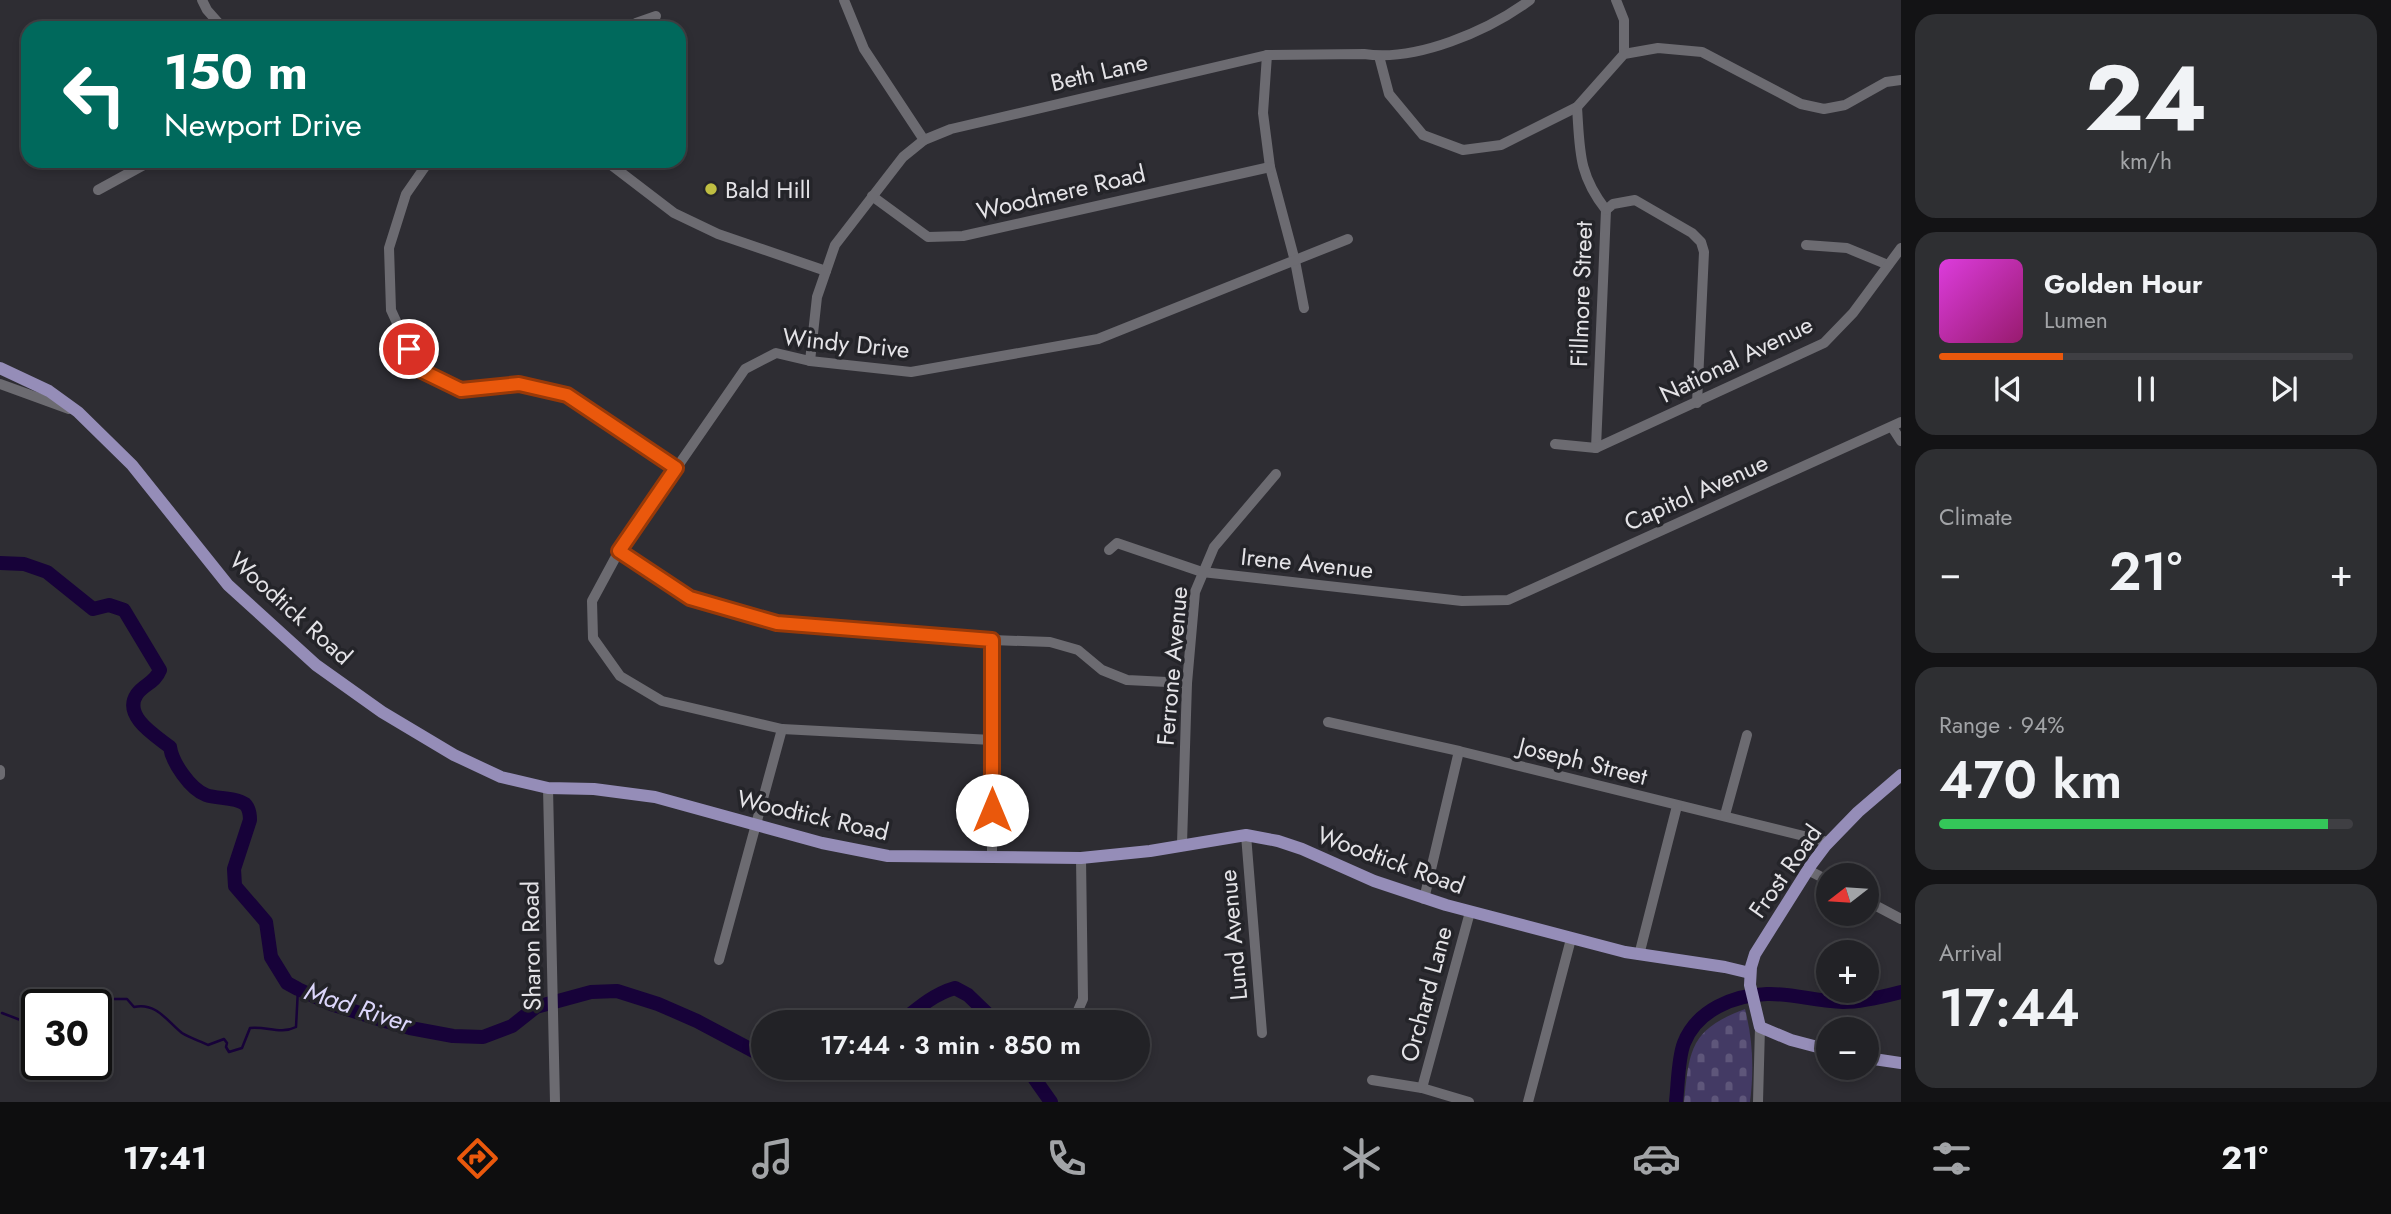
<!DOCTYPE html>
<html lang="en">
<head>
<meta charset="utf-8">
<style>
	:root { --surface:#222226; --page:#2e2f32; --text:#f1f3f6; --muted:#a2a4a7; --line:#3f3f43; --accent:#ea580c }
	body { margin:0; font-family:Jost,sans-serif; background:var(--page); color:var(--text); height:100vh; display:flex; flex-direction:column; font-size:26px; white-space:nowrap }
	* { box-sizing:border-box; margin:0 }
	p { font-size:23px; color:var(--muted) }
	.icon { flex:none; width:38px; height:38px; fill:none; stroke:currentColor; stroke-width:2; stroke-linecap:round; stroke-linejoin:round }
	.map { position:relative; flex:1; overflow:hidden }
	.sheet { display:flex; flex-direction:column; gap:14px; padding:14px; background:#131315; width:490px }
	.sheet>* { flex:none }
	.guide { position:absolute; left:21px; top:21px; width:665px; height:147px; border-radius:21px; box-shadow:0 4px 10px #0003,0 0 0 2px var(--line); background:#00695c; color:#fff; overflow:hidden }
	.needle { width:46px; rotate:253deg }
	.fabs { position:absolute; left:1816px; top:863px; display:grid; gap:14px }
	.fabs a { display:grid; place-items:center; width:63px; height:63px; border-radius:50%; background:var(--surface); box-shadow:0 4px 10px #0003,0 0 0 2px var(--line); font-size:35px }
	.speed { position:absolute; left:21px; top:989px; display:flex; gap:14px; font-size:35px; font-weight:700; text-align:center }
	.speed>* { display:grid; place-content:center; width:91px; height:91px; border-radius:50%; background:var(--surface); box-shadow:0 4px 10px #0003,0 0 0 2px var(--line); line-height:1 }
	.speed .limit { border:4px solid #111; border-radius:10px; background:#fff; color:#111 }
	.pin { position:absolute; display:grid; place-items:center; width:60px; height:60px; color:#fff; margin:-30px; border:4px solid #fff; border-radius:50%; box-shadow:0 2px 7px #0007 }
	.me { position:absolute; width:77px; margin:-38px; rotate:0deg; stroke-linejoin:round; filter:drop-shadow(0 0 5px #0008) }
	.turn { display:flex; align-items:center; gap:24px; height:147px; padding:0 28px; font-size:32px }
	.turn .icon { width:91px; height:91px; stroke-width:2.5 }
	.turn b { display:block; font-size:49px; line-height:60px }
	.big { font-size:52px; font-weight:600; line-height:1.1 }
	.sheet .card { flex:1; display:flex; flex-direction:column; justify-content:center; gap:10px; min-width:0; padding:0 24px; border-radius:21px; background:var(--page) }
	.sheet .dial { align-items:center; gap:0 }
	.dial b { font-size:91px; line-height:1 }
	.song { display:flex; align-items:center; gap:21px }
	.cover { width:84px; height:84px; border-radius:10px; background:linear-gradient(135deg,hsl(300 70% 55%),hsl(320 70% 35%)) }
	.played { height:7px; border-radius:4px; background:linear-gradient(90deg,var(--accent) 30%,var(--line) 30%) }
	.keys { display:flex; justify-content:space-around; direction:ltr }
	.heat { display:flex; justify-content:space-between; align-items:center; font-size:38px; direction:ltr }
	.charge { height:10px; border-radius:5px; background:linear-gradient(90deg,#34c759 94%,var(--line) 0) }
	.trip { position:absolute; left:751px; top:1010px; width:399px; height:70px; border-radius:35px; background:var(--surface); box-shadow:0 4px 10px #0003,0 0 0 2px var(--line); font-weight:600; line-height:70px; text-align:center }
	.tabs { display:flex; height:112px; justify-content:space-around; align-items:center; background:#0e0e0f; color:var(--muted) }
	.tabs .icon { width:49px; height:49px }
	.tabs .selected { color:var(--accent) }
	.tabs b { font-size:32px; color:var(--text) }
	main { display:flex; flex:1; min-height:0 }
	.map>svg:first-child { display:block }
</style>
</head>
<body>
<main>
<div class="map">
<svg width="1901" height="1102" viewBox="0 0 1901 1102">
	<defs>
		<pattern id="cemetery-stones" width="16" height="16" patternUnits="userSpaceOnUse" patternTransform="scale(1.75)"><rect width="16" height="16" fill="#433a64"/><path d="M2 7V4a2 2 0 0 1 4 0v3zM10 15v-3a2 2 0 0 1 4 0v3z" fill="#5e567a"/></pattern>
	</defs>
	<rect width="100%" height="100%" fill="#2e2d33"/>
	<path fill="url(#cemetery-stones)" d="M1745,1009c8,31 9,61 5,93h-66c5,-53 7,-73 61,-93z"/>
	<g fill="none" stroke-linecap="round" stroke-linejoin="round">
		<g stroke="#170239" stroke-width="2.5">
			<path d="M96,1007l15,-8h16l7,8c22,-5 33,14 48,26 8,5 18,8 26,12l16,-6 3,4 -1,4 3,5 13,-4 8,-20c17,-2 30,7 46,-1l2,-38"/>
			<path d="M2,1013l21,8h14"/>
		</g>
		<g stroke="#170239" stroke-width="14">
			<path d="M0,563l24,1 23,8 46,37 16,-4 15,5 36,60c-5,13 -16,14 -23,24 -15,22 19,42 33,53 2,15 20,42 36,48 11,4 29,2 39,9 4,4 5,10 5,16l-16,49 1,17 31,36 5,35 16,26 11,6 33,15 54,17 25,7 43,8 30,1 29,-11 24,-19 55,-15 26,-1 41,13 39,17 66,35"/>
			<path d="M901,1022c17,-14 33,-28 54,-34l13,7 28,27"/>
			<path d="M790,1068c19,6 32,9 50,0"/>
			<path d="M1027,1068l24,34"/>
			<path d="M1676,1102c2,-17 2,-44 8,-59 13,-33 50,-48 83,-49 25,-1 51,8 76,8 19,0 39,-5 58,-10"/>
		</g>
		<g stroke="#6c6b71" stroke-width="10">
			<path d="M202,0l5,10 16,18"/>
			<path d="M844,0l20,49 60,91"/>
			<path d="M1616,0l8,20v34"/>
			<path d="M632,28l4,-5 20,-7"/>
			<path d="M1267,55l-4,58 7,54 25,94 9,47"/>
			<path d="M1379,56l10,38 34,41 40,15 38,-5 76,-38 47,-53 34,-6 44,4 99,52 23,5 21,-4 41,-23 15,-2"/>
			<path d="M1577,107c3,44 1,67 29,103l-10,238"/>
			<path d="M429,161l-23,33 -17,54 2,62 27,59 43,21 58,-6 48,11 109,73"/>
			<path d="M606,161l68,52 44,21 108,37"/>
			<path d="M98,190l53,-29"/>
			<path d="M872,196l56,41 35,-1 307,-69"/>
			<path d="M1606,210l7,-6 22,-4 57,33 9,9 3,10 -7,151"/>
			<path d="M1806,245l41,3 41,17"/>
			<path d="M810,361l7,-64 18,-52 68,-88 21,-17 27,-11 316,-74 97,-1c52,8 124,-23 166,-54"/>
			<path d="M0,384l69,25"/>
			<path d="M1892,427l9,14"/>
			<path d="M1555,444l41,4 228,-105 29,-30 48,-65"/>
			<path d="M1109,550l8,-7 85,29 260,29 46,-1 393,-178"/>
			<path d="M619,551l71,47 87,25 215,17 58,2 28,8 24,20 25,10 60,3"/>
			<path d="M992,640v217"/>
			<path d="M1328,722l131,29 369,91"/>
			<path d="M992,740l-210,-11 -120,-28 -42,-25 -27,-38 -1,-37 27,-50 126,-182 31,-16 34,8 101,11 187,-33 250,-100"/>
			<path d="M0,770v5"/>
			<path d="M548,788l7,314"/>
			<path d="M1725,815l22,-80"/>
			<path d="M1246,835l16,198"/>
			<path d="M1182,844l5,-161 8,-91 19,-45 62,-73"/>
			<path d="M1808,870l21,11"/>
			<path d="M1424,899l35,-148"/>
			<path d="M1867,901l34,18"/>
			<path d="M1639,955l38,-149"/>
			<path d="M719,960l63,-231"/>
			<path d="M1073,1022l10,-23 -2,-141"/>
			<path d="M1372,1080l50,8 47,14"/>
			<path d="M1422,1088l48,-176"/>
			<path d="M1528,1102l43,-163"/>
			<path d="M1758,1102l2,-75"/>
		</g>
		<g stroke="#958db8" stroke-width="12">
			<path d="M0,368l49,23 29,21 54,53 96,120 88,80 66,47 72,43 47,22 47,11 46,1 61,8 167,46 66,13 193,2 69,-7 96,-16 32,6 24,8 72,32 72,24 179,47 100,15 25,6"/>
			<path d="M1829,1050l-38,-10 -31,-13 -10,-42 1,-18 4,-13 56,-89 15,-20 32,-33 43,-37"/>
			<path d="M1867,1058l34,5"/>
		</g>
	</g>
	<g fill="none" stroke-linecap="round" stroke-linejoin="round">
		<g stroke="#983908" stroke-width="18">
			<path id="route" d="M409,349l9,20 43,21 58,-6 48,11 109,73 -57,83 71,47 87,25 215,17v170"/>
		</g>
		<use href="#route" stroke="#ea580c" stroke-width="12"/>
	</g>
	<circle fill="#bfbe42" stroke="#242429" stroke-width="2.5" cx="711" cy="189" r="7"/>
	<g text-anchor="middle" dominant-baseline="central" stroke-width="7" stroke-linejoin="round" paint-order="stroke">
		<g font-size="24" fill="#e4e3e7" stroke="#242429">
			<text transform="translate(1099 72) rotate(-13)">Beth Lane</text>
			<text transform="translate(1061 192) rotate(-13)">Woodmere Road</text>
			<text transform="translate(1581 294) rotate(-88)">Fillmore Street</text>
			<text transform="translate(846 343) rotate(6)">Windy Drive</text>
			<text transform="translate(1736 359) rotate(-26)">National Avenue</text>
			<text transform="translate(1696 492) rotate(-24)">Capitol Avenue</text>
			<text transform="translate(1307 563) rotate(6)">Irene Avenue</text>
			<text transform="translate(291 608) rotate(42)">Woodtick Road</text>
			<text transform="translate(1172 666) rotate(-85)">Ferrone Avenue</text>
			<text transform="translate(1583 761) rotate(14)">Joseph Street</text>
			<text transform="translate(813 815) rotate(13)">Woodtick Road</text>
			<text transform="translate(1391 860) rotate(20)">Woodtick Road</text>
			<text transform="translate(1785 871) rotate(-55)">Frost Road</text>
			<text transform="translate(1233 935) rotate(-95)">Lund Avenue</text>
			<text transform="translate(531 946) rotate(-91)">Sharon Road</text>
			<text transform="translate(1426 994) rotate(-75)">Orchard Lane</text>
		</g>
		<g font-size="24" fill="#e4e3e7" stroke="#242429" text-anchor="start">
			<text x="725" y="189">Bald Hill</text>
		</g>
		<g font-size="26" font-style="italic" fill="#dcd6fb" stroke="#242429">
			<text transform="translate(358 1007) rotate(18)">Mad River</text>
		</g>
	</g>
</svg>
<div class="fabs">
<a><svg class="needle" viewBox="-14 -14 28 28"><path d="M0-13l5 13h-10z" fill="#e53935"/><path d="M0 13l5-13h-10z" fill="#a2a4a7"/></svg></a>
<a>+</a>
<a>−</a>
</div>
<div class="speed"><div class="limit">30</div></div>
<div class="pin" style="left:409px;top:349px;background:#d93025"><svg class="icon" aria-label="arrive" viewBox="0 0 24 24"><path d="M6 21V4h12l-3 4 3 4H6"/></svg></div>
<svg class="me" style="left:992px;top:810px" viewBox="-20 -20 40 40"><circle r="19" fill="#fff"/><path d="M0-13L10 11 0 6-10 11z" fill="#ea580c"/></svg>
<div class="trip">17:44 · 3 min · 850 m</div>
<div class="guide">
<div class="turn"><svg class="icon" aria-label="left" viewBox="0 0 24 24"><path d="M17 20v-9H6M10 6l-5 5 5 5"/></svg><div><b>150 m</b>Newport Drive</div></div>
</div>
</div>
<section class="sheet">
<div class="card dial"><b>24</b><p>km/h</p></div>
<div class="card">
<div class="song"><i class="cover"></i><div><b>Golden Hour</b><p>Lumen</p></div></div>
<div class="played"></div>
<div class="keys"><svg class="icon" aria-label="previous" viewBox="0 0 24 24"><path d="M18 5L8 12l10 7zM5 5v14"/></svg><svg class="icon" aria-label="pause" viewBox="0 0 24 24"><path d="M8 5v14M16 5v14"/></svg><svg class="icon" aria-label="next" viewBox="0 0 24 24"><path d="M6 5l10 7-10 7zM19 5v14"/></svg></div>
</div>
<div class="card"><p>Climate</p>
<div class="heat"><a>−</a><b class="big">21°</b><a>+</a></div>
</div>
<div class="card"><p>Range · 94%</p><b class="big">470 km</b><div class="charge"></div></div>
<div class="card"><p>Arrival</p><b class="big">17:44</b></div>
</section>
</main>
<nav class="tabs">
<b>17:41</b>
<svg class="icon selected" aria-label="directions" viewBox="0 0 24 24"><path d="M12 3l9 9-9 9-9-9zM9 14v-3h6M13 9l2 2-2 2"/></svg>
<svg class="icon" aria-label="music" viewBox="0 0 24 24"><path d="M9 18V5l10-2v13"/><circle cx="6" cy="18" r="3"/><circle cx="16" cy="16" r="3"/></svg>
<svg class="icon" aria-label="phone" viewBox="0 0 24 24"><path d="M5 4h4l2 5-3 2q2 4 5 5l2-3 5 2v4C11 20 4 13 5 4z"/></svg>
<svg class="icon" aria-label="climate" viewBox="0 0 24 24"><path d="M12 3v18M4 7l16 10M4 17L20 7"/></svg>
<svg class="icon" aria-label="car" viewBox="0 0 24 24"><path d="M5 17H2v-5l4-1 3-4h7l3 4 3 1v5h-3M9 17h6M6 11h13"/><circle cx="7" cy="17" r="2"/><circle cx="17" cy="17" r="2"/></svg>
<svg class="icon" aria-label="filters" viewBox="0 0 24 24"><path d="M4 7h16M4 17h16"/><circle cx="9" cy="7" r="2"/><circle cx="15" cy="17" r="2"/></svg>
<b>21°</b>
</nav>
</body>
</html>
